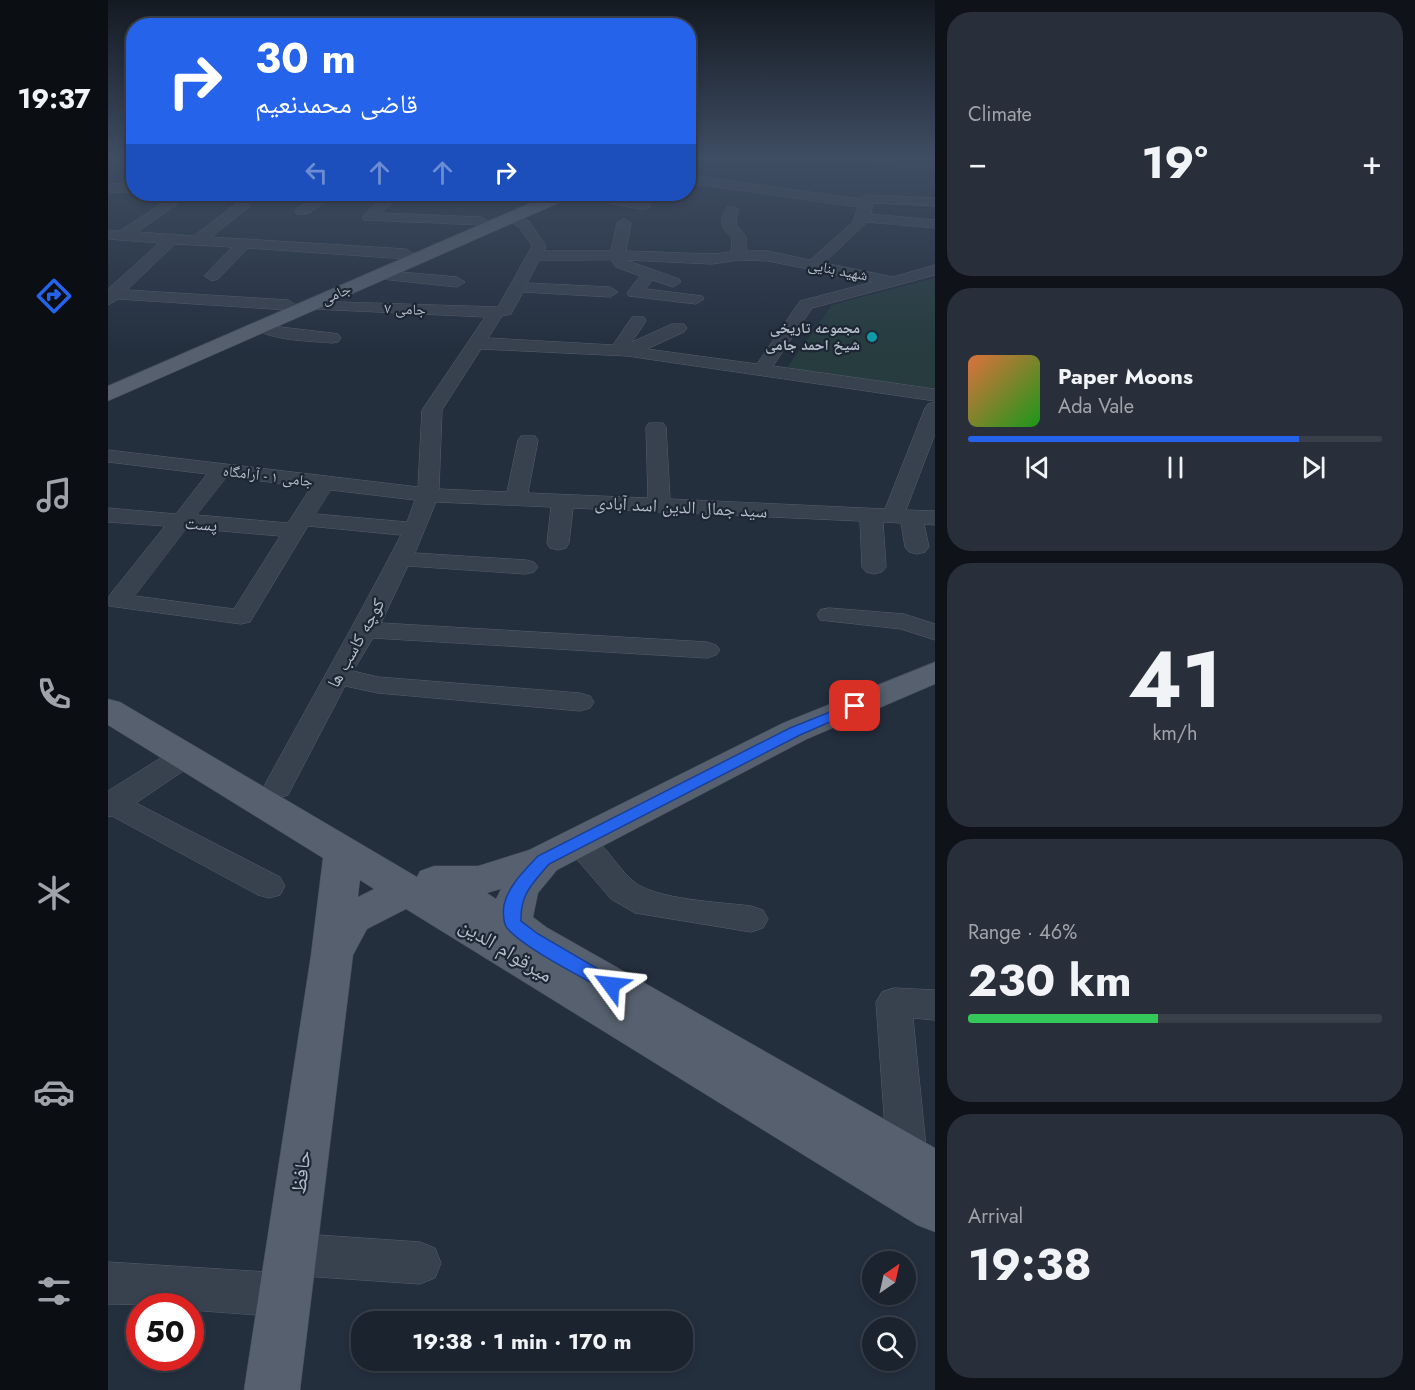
<!DOCTYPE html>
<html lang="en">
<head>
<meta charset="utf-8">
<style>
	:root { --surface:#1b232e; --page:#282f3a; --text:#f1f3f6; --muted:#a0a4aa; --line:#39404a; --accent:#2563eb }
	body { margin:0; font-family:Jost,"Noto Naskh Arabic",sans-serif; background:var(--page); color:var(--text); height:100vh; display:flex; flex-direction:column; font-size:22px; white-space:nowrap }
	* { box-sizing:border-box; margin:0 }
	p { font-size:20px; color:var(--muted) }
	.icon { flex:none; width:33px; height:33px; fill:none; stroke:currentColor; stroke-width:2; stroke-linecap:round; stroke-linejoin:round }
	.map { position:relative; flex:1; overflow:hidden }
	.panel { display:flex; flex-direction:column; gap:12px; padding:12px; background:#0f1319; width:480px }
	.panel>* { flex:none }
	.hud { position:absolute; left:18px; top:18px; width:570px; height:183px; border-radius:24px; box-shadow:0 3px 9px #0003,0 0 0 2px var(--line); background:#2563eb; color:#fff; overflow:hidden }
	.needle { width:39px; rotate:34deg }
	.controls { position:absolute; left:754px; top:1251px; display:grid; gap:12px }
	.controls a { display:grid; place-items:center; width:54px; height:54px; border-radius:50%; background:var(--surface); box-shadow:0 3px 9px #0003,0 0 0 2px var(--line); font-size:30px }
	.speed { position:absolute; left:18px; top:1293px; display:flex; gap:12px; font-size:30px; font-weight:700; text-align:center }
	.speed>* { display:grid; place-content:center; width:78px; height:78px; border-radius:50%; background:var(--surface); box-shadow:0 3px 9px #0003,0 0 0 2px var(--line); line-height:1 }
	.speed .limit { border:9px solid #d22; background:#fff; color:#111 }
	.pin { position:absolute; display:grid; place-items:center; width:51px; height:51px; color:#fff; margin:-26px; border-radius:12px; box-shadow:0 3px 9px #0006 }
	.me { position:absolute; width:66px; margin:-33px; rotate:300deg; stroke-linejoin:round; filter:drop-shadow(0 0 4px #0008) }
	.turn { display:flex; align-items:center; gap:21px; height:126px; padding:0 30px; font-size:27px }
	.turn .icon { width:78px; height:78px; stroke-width:2.5 }
	.turn b { display:block; font-size:42px; line-height:51px }
	.lanes { display:flex; align-items:center; height:57px; padding:0 30px; background:#0003; justify-content:center; gap:30px; direction:ltr }
	.lanes .off { opacity:.35 }
	.big { font-size:45px; font-weight:700; line-height:1.1 }
	.panel .tile { flex:1; display:flex; flex-direction:column; justify-content:center; gap:9px; min-width:0; padding:0 21px; border-radius:24px; background:var(--page) }
	.panel .dial { align-items:center; gap:0 }
	.dial b { font-size:78px; line-height:1 }
	.song { display:flex; align-items:center; gap:18px }
	.cover { width:72px; height:72px; border-radius:9px; background:linear-gradient(135deg,hsl(20 70% 55%),hsl(120 70% 35%)) }
	.played { height:6px; border-radius:3px; background:linear-gradient(90deg,var(--accent) 80%,var(--line) 80%) }
	.keys { display:flex; justify-content:space-around; direction:ltr }
	.heat { display:flex; justify-content:space-between; align-items:center; font-size:33px; direction:ltr }
	.charge { height:9px; border-radius:4px; background:linear-gradient(90deg,#34c759 46%,var(--line) 0) }
	.trip { position:absolute; left:243px; top:1311px; width:342px; height:60px; border-radius:24px; background:var(--surface); box-shadow:0 3px 9px #0003,0 0 0 2px var(--line); font-weight:700; line-height:60px; text-align:center }
	main { display:flex; flex:1; min-height:0 }
	.menu { display:flex; flex-direction:column; width:108px; justify-content:space-around; align-items:center; background:#0b0e12; color:var(--muted) }
	.menu .icon { width:42px; height:42px }
	.menu .current { color:var(--accent) }
	.menu b { font-size:27px; color:var(--text) }
	.map>svg:first-child { display:block }
</style>
</head>
<body>
<main>
<nav class="menu">
<b>19:37</b>
<svg class="icon current" aria-label="directions" viewBox="0 0 24 24"><path d="M12 3l9 9-9 9-9-9zM9 14v-3h6M13 9l2 2-2 2"/></svg>
<svg class="icon" aria-label="music" viewBox="0 0 24 24"><path d="M9 18V5l10-2v13"/><circle cx="6" cy="18" r="3"/><circle cx="16" cy="16" r="3"/></svg>
<svg class="icon" aria-label="phone" viewBox="0 0 24 24"><path d="M5 4h4l2 5-3 2q2 4 5 5l2-3 5 2v4C11 20 4 13 5 4z"/></svg>
<svg class="icon" aria-label="climate" viewBox="0 0 24 24"><path d="M12 3v18M4 7l16 10M4 17L20 7"/></svg>
<svg class="icon" aria-label="car" viewBox="0 0 24 24"><path d="M5 17H2v-5l4-1 3-4h7l3 4 3 1v5h-3M9 17h6M6 11h13"/><circle cx="7" cy="17" r="2"/><circle cx="17" cy="17" r="2"/></svg>
<svg class="icon" aria-label="filters" viewBox="0 0 24 24"><path d="M4 7h16M4 17h16"/><circle cx="9" cy="7" r="2"/><circle cx="15" cy="17" r="2"/></svg>
</nav>
<div class="map">
<svg width="827" height="1390" viewBox="0 0 827 1390">
	<rect width="100%" height="100%" fill="#242f3e"/>
	<path fill="#263c3f" d="M827,278v110l-149,-19 46,-64z"/>
	<g fill="none" stroke-linecap="round" stroke-linejoin="round">
		<g stroke="#565f6c" stroke-width="1">
			<g id="minor">
				<path d="M699,156h12l-7,5 -4,-1z"/>
				<path d="M755,156l72,4v8l-76,-5 -2,-3z"/>
				<path d="M580,175l172,24 7,-4 68,3v8l-62,-3 -2,11 64,6v8l-68,-6 -43,41 69,14 42,-12v10l-123,33 -39,58 162,23v12l-308,-45 -146,-7 -39,61 -3,79 68,3 11,-52 3,-4h14l3,4 -10,53 120,5 -2,-71 3,-4h14l3,4 4,72 215,10 40,-101 3,-4 7,-2v32l-29,76 29,1v14l-11,-1 5,23 -4,5 -8,2 -8,-2 -4,-5 -4,-24 -18,-1 3,45 -4,5 -8,2 -8,-2 -4,-5 -2,-46 -287,-13 -4,35 -3,5 -8,2 -8,-2 -3,-5 4,-36 -115,-5 -21,51 111,7 8,2 4,5 -4,5 -8,2 -118,-8 -27,57 326,19 9,3 4,5 -4,5 -9,3 -334,-20 -20,33 25,6 202,16 10,3 4,6 -4,6 -10,3 -202,-18 -33,-7 -57,109 -10,3 -10,-3 -5,-7c46,-85 94,-168 138,-253l-93,-9 -55,91 -3,5 -9,2 -132,-18v-10l56,-70 -57,-4v-14l68,6 31,-40 -99,-12v-12l310,37 4,-77 63,-93 -172,-8 -6,-2 -2,-3 2,-3 191,6 34,-61 -13,-19 -15,-10 7,-4 18,8 17,25 -2,5h67l6,-28 7,-4 7,4 -5,28 86,3 19,-2 1,-14c-12,-10 -13,-18 -5,-31l5,-1 7,4c-6,14 -1,16 7,27v14h22l42,9 43,-38 5,-15 -170,-24zM503,260l5,7 24,9 -13,17 2,3 67,8 8,-5 -2,-3 -56,-7 6,-9 21,7 8,-5 -2,-3 -53,-19 86,4 26,-4 30,1 105,21 -73,19 -43,63 -110,-15 37,-17 3,-4 -3,-4h-12l-40,18 14,-21 -2,-4h-12l-19,28 -125,-7 14,-22 9,-2 12,-22 87,5 8,-5 -8,-5 -83,-4 12,-22zM119,477l84,10 -23,36 -91,-8zM223,490l84,10 -8,22 -91,-8zM79,528l93,8 -46,73 -99,-13z"/>
				<rect x="0" y="184" width="26" height="8"/>
				<path d="M214,194h16l-31,20h-10l-2,-3 2,-3z"/>
				<path d="M273,194l80,1 2,3 -7,4 -60,-3 -15,14 100,4 7,4 -7,4 -117,-5 -2,-3 20,-20z"/>
				<path d="M468,194h25l48,9 2,3 -7,4 -61,-12z"/>
				<path d="M63,198l5,1 2,3 -2,3 -39,27 57,4 44,-34 5,-1 7,4 -2,3 -37,29 195,12 8,5 -8,5 -158,-11 -30,31 -6,2 -8,-5 28,-29 -57,-3 -48,46 161,10 8,5 -8,5 -170,-11 -10,6v-16l51,-46 -51,-4v-8h11z"/>
				<path d="M270,270l79,7 8,5 -8,5 -85,-9 -2,-3z"/>
				<path d="M154,321l18,6 52,6 6,1 3,4 -3,4 -6,1c-19,-2 -67,-2 -79,-17l3,-4z"/>
				<path d="M721,608l75,6 31,10v16l-34,-11 -81,-9 -3,-5 3,-5z"/>
				<path d="M77,746l10,3 4,7 -4,7 -59,40 144,74 5,9 -5,9 -11,3 -11,-3 -146,-79 -4,1v-26l67,-42z"/>
				<path d="M471,830c24,7 35,35 54,51 22,19 88,21 118,25l12,4 5,9 -5,9 -12,4 -116,-19 -24,-14 -43,-50 -4,-8 4,-8z"/>
				<path d="M786,988l41,2v30l-22,-2 14,139 -6,13 -14,5 -14,-5 -6,-13 -11,-155 6,-10z"/>
				<path d="M181,1233l131,9 15,6 6,15 -6,15 -15,6 -131,-9 -15,-6 -6,-15 6,-15z"/>
				<path d="M0,1262l176,11 15,7 7,15 -7,15 -15,7 -94,-7v-4l-82,-2z"/>
			</g>
		</g>
		<g stroke="#414a57" stroke-width="1">
			<g id="major">
				<path d="M443,194h21l-2,4 -462,203v-15z"/>
				<path d="M827,662v22l-128,55 -250,131 -19,23 -5,24 13,10 389,221v84l-18,-7 -511,-316 -39,20 -14,26 -53,435h-56l67,-435 12,-97 -215,-133v-26l12,3 297,175 3,-6 14,-5h44l51,-16 254,-127zM252,880l14,9 -16,8zM393,889l-5,10 -9,-6z"/>
			</g>
		</g>
		<use href="#minor" fill="#38414e" fill-rule="evenodd"/>
		<use href="#major" fill="#56606e" fill-rule="evenodd"/>
	</g>
	<linearGradient id="sky" x2="0" y2="1"><stop stop-color="#141a22"/><stop offset="0.45" stop-color="#3f4d63"/><stop offset="1" stop-color="#3f4d63" stop-opacity="0"/></linearGradient>
	<rect width="827" height="350" fill="url(#sky)"/>
	<path fill="#2563eb" stroke="#184099" stroke-width="1.5" d="M747,702l7,4 -2,3 -60,26 -251,129c-16,19 -29,30 -28,57l17,13 79,46 3,5 -3,5 -6,2 -6,-2c-25,-14 -81,-42 -98,-62 -4,-5 -4,-17 -3,-23 4,-19 21,-35 34,-49l252,-128z"/>
	<circle fill="#0f9aa8" stroke="#1d2633" stroke-width="2" cx="764" cy="337" r="6"/>
	<g text-anchor="middle" dominant-baseline="central" stroke-width="4.5" stroke-linejoin="round" paint-order="stroke">
		<g font-size="15" fill="#b4bcc9" stroke="#1d2633">
			<text transform="translate(730 270) rotate(11)">شهید بنایی</text>
			<text transform="translate(228 294) rotate(-24)">جامی</text>
			<text transform="translate(297 309) rotate(3)">جامی ۷</text>
			<text transform="translate(160 476) rotate(7)">جامی ۱ - آرامگاه</text>
		</g>
		<g font-size="15" font-weight="bold" fill="#b4bcc9" stroke="#1d2633" text-anchor="end">
			<text x="752" y="328">مجموعه تاریخی<tspan x="752" dy="17">شیخ احمد جامی</tspan></text>
		</g>
		<g font-size="18" fill="#b4bcc9" stroke="#1d2633">
			<text transform="translate(573 507) rotate(3)">سید جمال الدین اسد آبادی</text>
			<text transform="translate(93 524) rotate(4)">پست</text>
			<text transform="translate(248 643) rotate(-61)">کوچه کاسب ها</text>
		</g>
		<g font-size="21" fill="#b4bcc9" stroke="#1d2633">
			<text transform="translate(398 950) rotate(31)">میرقوام الدین</text>
			<text transform="translate(193 1172) rotate(-82)">حافظ</text>
		</g>
	</g>
</svg>
<div class="controls">
<a><svg class="needle" viewBox="-14 -14 28 28"><path d="M0-13l5 13h-10z" fill="#e53935"/><path d="M0 13l5-13h-10z" fill="#a0a4aa"/></svg></a>
<a><svg class="icon" aria-label="search" viewBox="0 0 24 24"><circle cx="10" cy="10" r="6"/><path d="M15 15l6 6"/></svg></a>
</div>
<div class="speed"><div class="limit">50</div></div>
<div class="pin" style="left:747px;top:706px;background:#d93025"><svg class="icon" aria-label="arrive" viewBox="0 0 24 24"><path d="M6 21V4h12l-3 4 3 4H6"/></svg></div>
<svg class="me" style="left:503px;top:985px" viewBox="-20 -20 40 40"><path d="M0-17L14 15 0 8-14 15z" fill="#2563eb" stroke="#fff" stroke-width="4"/></svg>
<div class="trip">19:38 · 1 min · 170 m</div>
<div class="hud">
<div class="turn"><svg class="icon" aria-label="right" viewBox="0 0 24 24"><path d="M7 20v-9h11M14 6l5 5-5 5"/></svg><div><b>30 m</b>قاضی محمدنعیم</div></div>
<div class="lanes"><svg class="icon off" aria-label="left" viewBox="0 0 24 24"><path d="M17 20v-9H6M10 6l-5 5 5 5"/></svg><svg class="icon off" aria-label="ahead" viewBox="0 0 24 24"><path d="M12 20V5M6 11l6-6 6 6"/></svg><svg class="icon off" aria-label="ahead" viewBox="0 0 24 24"><path d="M12 20V5M6 11l6-6 6 6"/></svg><svg class="icon" aria-label="right" viewBox="0 0 24 24"><path d="M7 20v-9h11M14 6l5 5-5 5"/></svg></div>
</div>
</div>
<section class="panel">
<div class="tile"><p>Climate</p>
<div class="heat"><a>−</a><b class="big">19°</b><a>+</a></div>
</div>
<div class="tile">
<div class="song"><i class="cover"></i><div><b>Paper Moons</b><p>Ada Vale</p></div></div>
<div class="played"></div>
<div class="keys"><svg class="icon" aria-label="previous" viewBox="0 0 24 24"><path d="M18 5L8 12l10 7zM5 5v14"/></svg><svg class="icon" aria-label="pause" viewBox="0 0 24 24"><path d="M8 5v14M16 5v14"/></svg><svg class="icon" aria-label="next" viewBox="0 0 24 24"><path d="M6 5l10 7-10 7zM19 5v14"/></svg></div>
</div>
<div class="tile dial"><b>41</b><p>km/h</p></div>
<div class="tile"><p>Range · 46%</p><b class="big">230 km</b><div class="charge"></div></div>
<div class="tile"><p>Arrival</p><b class="big">19:38</b></div>
</section>
</main>
</body>
</html>
